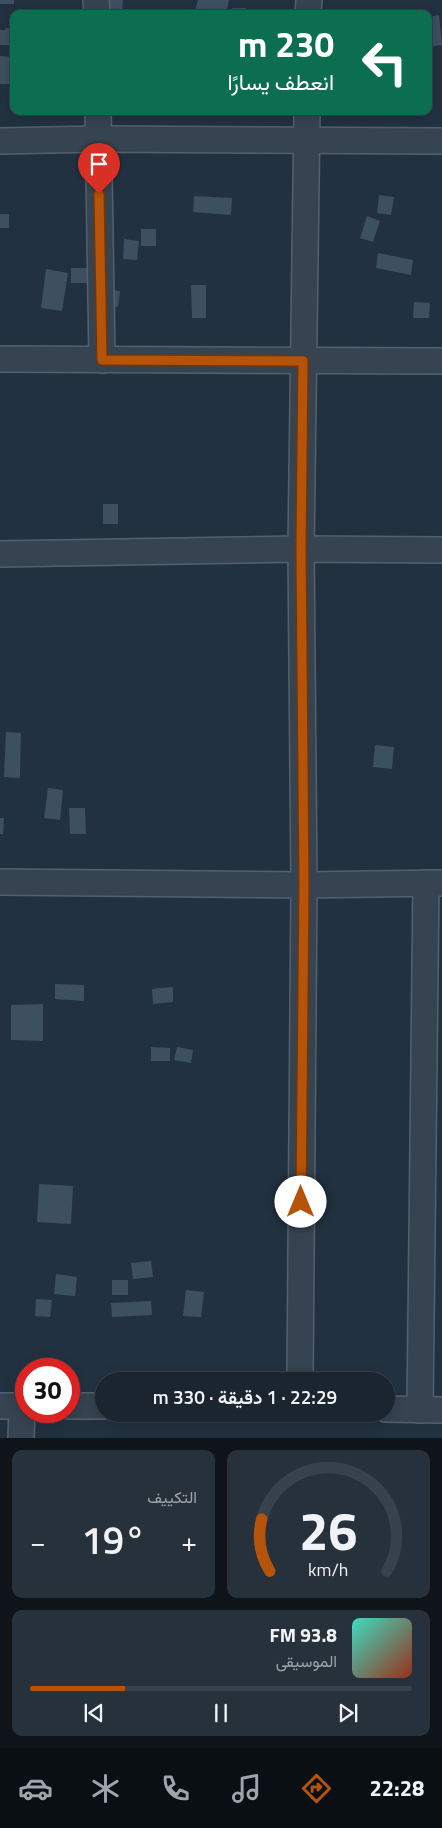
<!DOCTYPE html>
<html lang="ar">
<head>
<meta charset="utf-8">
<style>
	:root { --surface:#1a2530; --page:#27313c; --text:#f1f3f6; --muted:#9fa5ab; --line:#38424c; --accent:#b45309 }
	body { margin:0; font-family:"Titillium Web",Vazirmatn,sans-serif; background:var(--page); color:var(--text); direction:rtl; height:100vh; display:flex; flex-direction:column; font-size:19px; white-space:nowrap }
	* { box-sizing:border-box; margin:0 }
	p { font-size:16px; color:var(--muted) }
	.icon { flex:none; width:28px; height:28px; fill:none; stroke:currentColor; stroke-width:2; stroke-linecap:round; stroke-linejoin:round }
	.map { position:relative; height:1438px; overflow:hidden; direction:ltr }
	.sheet { display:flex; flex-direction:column; gap:12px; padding:12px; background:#0e141a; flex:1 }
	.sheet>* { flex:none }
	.hud { position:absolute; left:10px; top:10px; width:422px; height:105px; border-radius:10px; box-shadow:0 2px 12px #0003,0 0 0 1px var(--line); direction:rtl; background:#0b6e4f; color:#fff; overflow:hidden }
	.speed { position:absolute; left:15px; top:1358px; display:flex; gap:10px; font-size:25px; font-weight:700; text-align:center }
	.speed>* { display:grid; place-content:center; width:65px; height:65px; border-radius:50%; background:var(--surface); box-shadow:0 2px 12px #0003,0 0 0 1px var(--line); line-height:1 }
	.speed .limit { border:8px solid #d22; background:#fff; color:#111 }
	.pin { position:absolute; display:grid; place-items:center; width:42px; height:42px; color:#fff; margin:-51px -21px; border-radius:50% 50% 50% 0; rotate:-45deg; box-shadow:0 0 5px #0007 }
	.pin .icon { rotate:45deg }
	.me { position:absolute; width:55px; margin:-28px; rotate:0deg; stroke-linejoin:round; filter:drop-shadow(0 0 4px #0008) }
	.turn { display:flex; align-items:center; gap:18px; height:105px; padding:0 15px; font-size:22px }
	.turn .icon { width:65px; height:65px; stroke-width:2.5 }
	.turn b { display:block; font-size:35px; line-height:42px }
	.big { font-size:38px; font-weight:600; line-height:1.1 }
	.sheet .widget { flex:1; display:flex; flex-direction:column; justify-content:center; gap:8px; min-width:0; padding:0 18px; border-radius:10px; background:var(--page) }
	.sheet .dial { align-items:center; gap:0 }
	.dial svg { height:130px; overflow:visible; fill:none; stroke:var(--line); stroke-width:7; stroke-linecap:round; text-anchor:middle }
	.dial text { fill:var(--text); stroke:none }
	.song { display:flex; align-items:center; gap:15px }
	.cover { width:60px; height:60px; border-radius:8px; background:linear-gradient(135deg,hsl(170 70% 55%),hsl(10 70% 35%)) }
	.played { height:5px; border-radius:2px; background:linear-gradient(90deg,var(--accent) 25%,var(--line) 25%) }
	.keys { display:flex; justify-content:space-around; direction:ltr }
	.heat { display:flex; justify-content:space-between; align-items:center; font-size:28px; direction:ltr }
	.sheet .tiles { flex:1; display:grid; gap:12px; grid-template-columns:1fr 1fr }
	.widget:last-child { grid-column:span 2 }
	.trip { position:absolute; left:95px; top:1372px; width:300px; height:50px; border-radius:25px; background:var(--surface); box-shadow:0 2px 12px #0003,0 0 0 1px var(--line); font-weight:600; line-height:50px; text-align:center; direction:rtl }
	.tab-bar { display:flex; height:80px; justify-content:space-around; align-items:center; background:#0a0f13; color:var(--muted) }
	.tab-bar .icon { width:35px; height:35px }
	.tab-bar .on { color:var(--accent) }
	.tab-bar b { font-size:22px; color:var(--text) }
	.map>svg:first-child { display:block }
</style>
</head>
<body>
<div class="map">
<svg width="442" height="1438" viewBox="0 0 442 1438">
	<rect width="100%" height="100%" fill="#223140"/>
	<g fill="#3d505f">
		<rect x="0" y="0" width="14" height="4"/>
		<path d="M105,0h18l-1,12 -18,-1z"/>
		<path d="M198,0h31l-3,14h-32z"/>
		<rect x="232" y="8" width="14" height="6"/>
		<path d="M439,15l3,30 -13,2v-30z"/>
		<path d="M5,28l9,1v16h-14v-15h5z"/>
		<path d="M0,56l13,1 -2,27h-11z"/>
		<path d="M379,195l15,2 -3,18 -14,-2z"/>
		<path d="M194,196l38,2 -1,17 -38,-3z"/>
		<rect x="0" y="214" width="9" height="14"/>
		<path d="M367,216l13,5 -7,21 -13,-4z"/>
		<rect x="141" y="229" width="15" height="17"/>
		<path d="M124,239l15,2 -2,19 -14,-1z"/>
		<path d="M378,253l35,7 -2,15 -35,-7z"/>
		<rect x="71" y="268" width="27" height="15"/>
		<path d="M46,269l22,4 -6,38 -21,-3z"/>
		<path d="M191,285h15v33h-14z"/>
		<path d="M103,289l17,2 -2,16 -16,-1z"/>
		<path d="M414,302l16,1 -1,15h-16z"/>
		<rect x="103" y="504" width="15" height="20"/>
		<path d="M6,732l15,1 -1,45 -16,-1z"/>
		<path d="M375,745l19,2 -2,22 -19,-2z"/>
		<path d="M48,788l15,2 -3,30 -16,-2z"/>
		<path d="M69,808h16l1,26h-16z"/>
		<path d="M0,818h4l-1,16h-3z"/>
		<path d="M55,984l29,1v16l-29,-2z"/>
		<path d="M173,987v15l-20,2 -1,-15z"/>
		<path d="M43,1004v37l-32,-1v-35z"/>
		<path d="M151,1047l19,1v13h-19z"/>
		<path d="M177,1047l16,3 -2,13 -17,-3z"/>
		<path d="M39,1184l34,2 -2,38 -34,-2z"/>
		<path d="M151,1261l2,16 -20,2 -2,-16z"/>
		<path d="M56,1274l21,3 -2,19 -21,-2z"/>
		<rect x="112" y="1280" width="16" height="15"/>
		<path d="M186,1290l18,2 -3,25 -18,-1z"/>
		<path d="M36,1299l16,1 -2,17 -15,-1z"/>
		<path d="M151,1301l1,14 -40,2 -1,-14z"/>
	</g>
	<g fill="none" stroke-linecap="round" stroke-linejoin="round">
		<g stroke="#54616d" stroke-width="28">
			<g id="minor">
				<path d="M96,0l1,14"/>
				<path d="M308,14l1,-14"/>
				<path d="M98,111l4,249"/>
				<path d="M0,141l98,-2 344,2"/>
				<path d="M0,359l442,2"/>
				<path d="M0,554l301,-5 141,1"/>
				<path d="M0,882l304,3 138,-2"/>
				<path d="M300,1381l4,-496 -3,-336 6,-438"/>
				<path d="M0,1406h26"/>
				<path d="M69,1406h35"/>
				<path d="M386,1409l56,1"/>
				<path d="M420,1410l6,-527"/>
				<path d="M21,1438l1,-32"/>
			</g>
		</g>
		<use href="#minor" stroke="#364350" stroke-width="25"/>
	</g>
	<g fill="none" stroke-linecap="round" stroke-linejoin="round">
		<g stroke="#753606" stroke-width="12">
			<path id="route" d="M99,194l3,166 201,1 -2,188 3,335 -3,318"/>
		</g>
		<use href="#route" stroke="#b45309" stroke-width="9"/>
	</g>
</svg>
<div class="speed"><div class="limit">30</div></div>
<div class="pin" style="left:99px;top:194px;background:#d93025"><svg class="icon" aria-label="arrive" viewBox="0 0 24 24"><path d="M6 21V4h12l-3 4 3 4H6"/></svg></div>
<svg class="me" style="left:301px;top:1202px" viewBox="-20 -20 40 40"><circle r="19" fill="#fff"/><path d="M0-13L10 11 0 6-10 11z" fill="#b45309"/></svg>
<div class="trip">22:29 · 1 دقيقة · 330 m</div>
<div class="hud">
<div class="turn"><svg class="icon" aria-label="left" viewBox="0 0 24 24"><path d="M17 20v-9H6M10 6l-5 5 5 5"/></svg><div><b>230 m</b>انعطف يسارًا</div></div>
</div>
</div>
<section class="sheet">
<div class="tiles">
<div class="widget dial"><svg viewBox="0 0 100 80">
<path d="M14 69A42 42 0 1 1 86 69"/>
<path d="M14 69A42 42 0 0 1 9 37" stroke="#b45309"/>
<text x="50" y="56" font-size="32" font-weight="700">26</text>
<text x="50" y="72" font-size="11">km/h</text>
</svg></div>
<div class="widget"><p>التكييف</p>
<div class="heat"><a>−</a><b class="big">19°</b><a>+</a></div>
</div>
<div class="widget">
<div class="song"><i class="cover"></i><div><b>93.8 FM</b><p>الموسيقى</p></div></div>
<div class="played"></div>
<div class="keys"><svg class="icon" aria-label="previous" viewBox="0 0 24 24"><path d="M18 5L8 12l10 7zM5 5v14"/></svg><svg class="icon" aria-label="pause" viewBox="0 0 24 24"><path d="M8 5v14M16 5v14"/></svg><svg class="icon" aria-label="next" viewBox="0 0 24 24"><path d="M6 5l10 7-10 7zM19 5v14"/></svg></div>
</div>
</div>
</section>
<nav class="tab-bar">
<b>22:28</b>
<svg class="icon on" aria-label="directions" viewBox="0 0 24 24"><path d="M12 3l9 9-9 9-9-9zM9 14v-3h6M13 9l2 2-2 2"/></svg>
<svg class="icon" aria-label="music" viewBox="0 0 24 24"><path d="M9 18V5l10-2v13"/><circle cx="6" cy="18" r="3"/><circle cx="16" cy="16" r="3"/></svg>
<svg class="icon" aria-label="phone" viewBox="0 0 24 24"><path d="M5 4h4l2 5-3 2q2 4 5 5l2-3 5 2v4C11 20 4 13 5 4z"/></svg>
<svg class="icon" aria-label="climate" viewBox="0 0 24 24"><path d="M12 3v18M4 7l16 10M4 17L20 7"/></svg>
<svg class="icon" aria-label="car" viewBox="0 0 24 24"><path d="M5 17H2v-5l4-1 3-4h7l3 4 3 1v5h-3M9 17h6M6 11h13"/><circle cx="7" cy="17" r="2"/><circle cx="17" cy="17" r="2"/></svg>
</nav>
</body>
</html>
